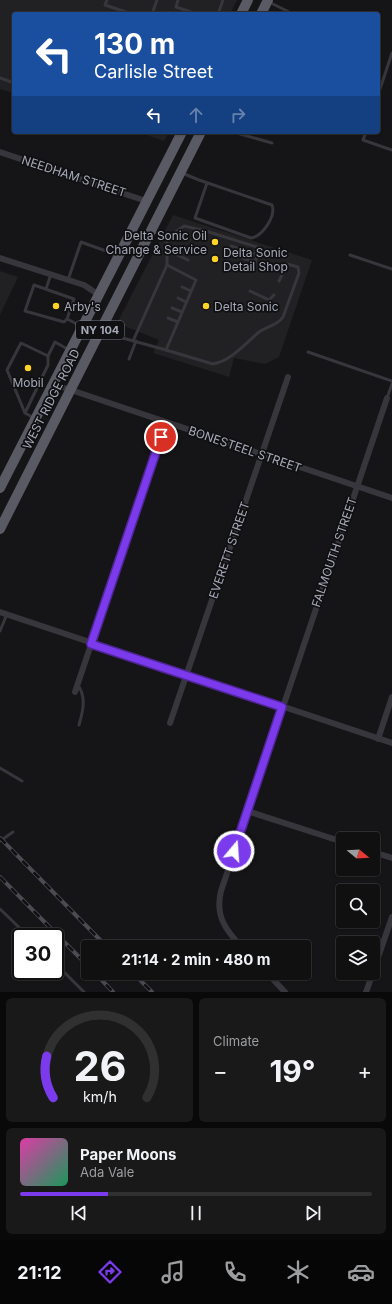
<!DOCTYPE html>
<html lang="en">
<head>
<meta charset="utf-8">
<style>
	:root { --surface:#101011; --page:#19191a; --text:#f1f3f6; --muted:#9c9d9f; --line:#303031; --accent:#7c3aed }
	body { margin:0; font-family:Inter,sans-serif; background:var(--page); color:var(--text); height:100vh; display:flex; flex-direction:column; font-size:15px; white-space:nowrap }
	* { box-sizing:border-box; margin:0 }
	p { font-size:13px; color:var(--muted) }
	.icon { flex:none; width:22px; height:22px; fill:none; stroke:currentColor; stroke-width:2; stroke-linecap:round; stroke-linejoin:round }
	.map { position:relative; height:992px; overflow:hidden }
	.drawer { display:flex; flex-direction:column; gap:6px; padding:6px; background:#090909; flex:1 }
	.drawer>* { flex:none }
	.guide { position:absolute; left:12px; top:12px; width:368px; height:122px; border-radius:4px; box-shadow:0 1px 3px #0004,0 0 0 1px var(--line); background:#1a4fa0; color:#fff; overflow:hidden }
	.needle { width:26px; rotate:108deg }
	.fabs { position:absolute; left:336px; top:832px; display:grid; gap:8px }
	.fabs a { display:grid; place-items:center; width:44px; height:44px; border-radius:4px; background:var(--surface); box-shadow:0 1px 3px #0004,0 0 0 1px var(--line); font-size:20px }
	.speed { position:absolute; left:12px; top:928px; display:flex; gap:8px; font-size:20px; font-weight:700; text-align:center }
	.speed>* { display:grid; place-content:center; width:52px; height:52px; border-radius:50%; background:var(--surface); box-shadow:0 1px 3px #0004,0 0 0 1px var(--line); line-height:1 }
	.speed .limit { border:2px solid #111; border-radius:6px; background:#fff; color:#111 }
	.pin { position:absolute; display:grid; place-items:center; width:34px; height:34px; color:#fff; margin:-17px; border:2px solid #fff; border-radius:50%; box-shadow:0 1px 4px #0007 }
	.me { position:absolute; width:44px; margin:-22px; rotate:18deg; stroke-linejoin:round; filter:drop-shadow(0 0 3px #0008) }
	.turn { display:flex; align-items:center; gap:14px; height:84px; padding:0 16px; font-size:18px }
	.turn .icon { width:52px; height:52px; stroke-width:2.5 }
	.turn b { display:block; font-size:28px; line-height:34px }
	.lanes { display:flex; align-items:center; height:38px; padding:0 16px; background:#0003; justify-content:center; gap:20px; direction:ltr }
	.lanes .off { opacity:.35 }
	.big { font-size:30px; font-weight:700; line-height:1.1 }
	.drawer .card { flex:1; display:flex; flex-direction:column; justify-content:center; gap:6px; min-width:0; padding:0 14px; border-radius:6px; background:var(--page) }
	.drawer .dial { align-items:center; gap:0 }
	.dial svg { height:104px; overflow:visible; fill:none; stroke:var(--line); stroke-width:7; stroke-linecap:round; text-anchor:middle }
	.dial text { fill:var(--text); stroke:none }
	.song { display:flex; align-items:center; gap:12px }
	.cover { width:48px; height:48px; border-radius:6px; background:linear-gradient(135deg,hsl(320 70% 55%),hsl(150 70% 35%)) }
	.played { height:4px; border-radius:2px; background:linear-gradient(90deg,var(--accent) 25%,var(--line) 25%) }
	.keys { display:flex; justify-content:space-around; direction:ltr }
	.heat { display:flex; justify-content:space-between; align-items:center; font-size:22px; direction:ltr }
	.drawer .tiles { flex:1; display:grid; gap:6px; grid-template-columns:1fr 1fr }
	.card:last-child { grid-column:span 2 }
	.trip { position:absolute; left:81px; top:940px; width:230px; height:40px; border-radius:4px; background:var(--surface); box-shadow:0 1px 3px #0004,0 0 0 1px var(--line); font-weight:700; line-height:40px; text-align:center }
	.tabs { display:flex; height:64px; justify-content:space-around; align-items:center; background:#060607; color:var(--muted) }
	.tabs .icon { width:28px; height:28px }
	.tabs .active { color:var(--accent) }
	.tabs b { font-size:18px; color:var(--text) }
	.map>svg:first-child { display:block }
</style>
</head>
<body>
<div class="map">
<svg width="392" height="992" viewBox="0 0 392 992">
	<rect width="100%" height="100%" fill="#151517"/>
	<g fill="#212124">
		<path d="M0,0h237l-7,14h-216v79l-14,-4z"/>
		<path d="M138,132h31l-5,9z"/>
		<path d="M173,215l139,45 -33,97 -14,7 -31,-6 -5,19 -76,-24 6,-13 -42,-17z"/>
		<path d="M0,271l18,6 -18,38z"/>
	</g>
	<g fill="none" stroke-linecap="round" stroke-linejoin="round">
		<g stroke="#36363c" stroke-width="3">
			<path d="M107,0l-2,5 27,9"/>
			<path d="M178,0l-2,7 21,7"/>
			<path d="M269,2l24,12"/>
			<path d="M152,14l5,-14"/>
			<path d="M218,14l5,-14"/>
			<path d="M0,78l14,5"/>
			<path d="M378,95l14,-42"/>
			<path d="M233,132l39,11"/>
			<path d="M366,132l-3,8 29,10"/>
			<path d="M182,173l17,7 73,25c4,11 -9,31 -21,33l-56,-20 12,-35"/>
			<path d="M153,231l14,7"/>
			<path d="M167,238l17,-12 22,5 54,17 -6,17"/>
			<path d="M231,246l27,9"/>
			<path d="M167,250l21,10"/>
			<path d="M230,254l25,8"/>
			<path d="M350,255l42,14"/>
			<path d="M68,280l13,-38 36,13"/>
			<path d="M34,285l40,14 -7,20 -3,3 -39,-11z"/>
			<path d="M182,287l9,4"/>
			<path d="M46,289l5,-15"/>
			<path d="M250,291l19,9 5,-5"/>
			<path d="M178,298l8,4"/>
			<path d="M172,308l10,4"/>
			<path d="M168,318l10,4"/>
			<path d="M67,319l14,7"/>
			<path d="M101,332l65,18 30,-70 -29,-15"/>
			<path d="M133,341l34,-76v-27"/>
			<path d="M166,350l47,14c18,-3 33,-21 46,-32 8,-6 18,-6 24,-15l16,-44 -1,-6 -11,-3 -8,17"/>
			<path d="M308,352l84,29"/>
			<path d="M129,359l7,-18"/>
			<path d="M387,398l5,-14"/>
			<path d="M25,413l23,-48v-9"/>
			<path d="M34,418l-9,-5 -18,-43 14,-27 27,13 7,-14 14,8"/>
			<path d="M0,631l7,-17"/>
			<path d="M77,684c10,12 6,27 2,41"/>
			<path d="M0,768l22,13"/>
			<path d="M0,841l13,-9"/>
			<path d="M0,909l29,28"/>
			<path d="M55,963l29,29"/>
		</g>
		<g stroke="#36363c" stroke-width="6">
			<path d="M0,152l146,49"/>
			<path d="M0,258l84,27 15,10"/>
			<path d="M53,384l339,114"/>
			<path d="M0,612l392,131"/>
			<path d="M75,692l91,-270"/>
			<path d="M170,723l118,-346"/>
			<path d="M378,739l14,-42"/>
			<path d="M247,811l96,31"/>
			<path d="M373,852l19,6"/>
			<path d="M242,947c-17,-17 -27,-32 -21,-56l166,-493"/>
			<path d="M373,972l19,-55"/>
			<path d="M267,973l18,19"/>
			<path d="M366,992l7,-19"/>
		</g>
		<g stroke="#595a64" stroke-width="10">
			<path d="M241,14l7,-14"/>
			<path d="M261,14l7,-14"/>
			<path d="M0,488l182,-356"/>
			<path d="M0,529l201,-397"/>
		</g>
		<g stroke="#4a4b53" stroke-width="4">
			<g id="rail">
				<path d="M0,838l107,109"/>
				<path d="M0,877l88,89"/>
				<path d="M95,973l18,19"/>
				<path d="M133,973l19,19"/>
			</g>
		</g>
		<use href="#rail" stroke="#101012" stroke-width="2.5" stroke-dasharray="8" stroke-linecap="butt"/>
	</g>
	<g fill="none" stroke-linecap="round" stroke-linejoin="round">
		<g stroke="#51269a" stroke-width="10">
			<path id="route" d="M161,437l-70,207 191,63 -48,144"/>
		</g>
		<use href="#route" stroke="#7c3aed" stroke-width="7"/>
	</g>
	<g fill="#fdd327" stroke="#101012" stroke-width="1.5">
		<circle cx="215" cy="242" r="4"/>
		<circle cx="215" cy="259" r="4"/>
		<circle cx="56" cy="306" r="4"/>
		<circle cx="206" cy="306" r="4"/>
		<circle cx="28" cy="368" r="4"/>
	</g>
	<g text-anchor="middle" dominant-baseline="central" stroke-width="3.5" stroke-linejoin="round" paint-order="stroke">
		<rect fill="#101012" stroke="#797b86" stroke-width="1" x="76" y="321" width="48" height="18" rx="3"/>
		<g font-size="11" font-weight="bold" fill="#a6a9b8">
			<text x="100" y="330">NY 104</text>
		</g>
		<g font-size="12" fill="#a6a9b8" stroke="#101012">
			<text transform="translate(74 176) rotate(18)">NEEDHAM STREET</text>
			<text transform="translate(51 399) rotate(-63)">WEST RIDGE ROAD</text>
			<text transform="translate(245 449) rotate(19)">BONESTEEL STREET</text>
			<text transform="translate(229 550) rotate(-71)">EVERETT STREET</text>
			<text transform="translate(334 552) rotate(-71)">FALMOUTH STREET</text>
		</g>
		<g font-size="12" fill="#a6a9b8" stroke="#101012" text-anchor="start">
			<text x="207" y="235" text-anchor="end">Delta Sonic Oil<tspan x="207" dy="14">Change &amp; Service</tspan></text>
			<text x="223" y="252">Delta Sonic<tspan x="223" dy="14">Detail Shop</tspan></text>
			<text x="64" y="306">Arby's</text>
			<text x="214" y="306">Delta Sonic</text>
			<text x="28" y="382" text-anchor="middle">Mobil</text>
		</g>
	</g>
</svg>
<div class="fabs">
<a><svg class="needle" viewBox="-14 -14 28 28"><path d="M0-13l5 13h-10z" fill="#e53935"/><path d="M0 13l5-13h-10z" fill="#9c9d9f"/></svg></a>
<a><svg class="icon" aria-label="search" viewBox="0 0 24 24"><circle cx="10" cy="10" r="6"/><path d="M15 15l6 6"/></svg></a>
<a><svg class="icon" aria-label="layers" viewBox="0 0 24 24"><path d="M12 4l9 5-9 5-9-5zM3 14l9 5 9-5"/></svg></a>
</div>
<div class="speed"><div class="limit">30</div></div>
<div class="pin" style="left:161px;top:437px;background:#d93025"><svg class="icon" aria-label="arrive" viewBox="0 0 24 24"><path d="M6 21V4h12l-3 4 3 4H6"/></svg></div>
<svg class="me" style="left:234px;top:851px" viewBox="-20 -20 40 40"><circle r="17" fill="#7c3aed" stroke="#fff" stroke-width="3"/><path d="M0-11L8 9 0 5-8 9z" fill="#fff"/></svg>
<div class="trip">21:14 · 2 min · 480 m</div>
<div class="guide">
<div class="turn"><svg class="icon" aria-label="left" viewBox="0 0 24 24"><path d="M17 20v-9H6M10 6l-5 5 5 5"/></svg><div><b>130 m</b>Carlisle Street</div></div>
<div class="lanes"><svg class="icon" aria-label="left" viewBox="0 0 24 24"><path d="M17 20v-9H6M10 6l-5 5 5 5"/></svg><svg class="icon off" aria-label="ahead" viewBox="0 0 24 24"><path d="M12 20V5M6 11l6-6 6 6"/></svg><svg class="icon off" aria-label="right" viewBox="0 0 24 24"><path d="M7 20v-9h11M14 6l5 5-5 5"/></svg></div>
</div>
</div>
<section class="drawer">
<div class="tiles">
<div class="card dial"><svg viewBox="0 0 100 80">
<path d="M14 69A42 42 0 1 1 86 69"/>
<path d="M14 69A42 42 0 0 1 9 37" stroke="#7c3aed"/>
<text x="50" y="56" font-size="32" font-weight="700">26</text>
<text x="50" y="72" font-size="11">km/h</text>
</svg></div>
<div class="card"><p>Climate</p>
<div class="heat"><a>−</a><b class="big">19°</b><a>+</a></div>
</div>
<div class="card">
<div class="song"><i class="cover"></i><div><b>Paper Moons</b><p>Ada Vale</p></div></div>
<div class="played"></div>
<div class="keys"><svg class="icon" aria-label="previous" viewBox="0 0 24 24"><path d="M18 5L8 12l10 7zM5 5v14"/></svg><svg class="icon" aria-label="pause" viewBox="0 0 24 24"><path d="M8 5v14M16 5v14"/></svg><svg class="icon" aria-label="next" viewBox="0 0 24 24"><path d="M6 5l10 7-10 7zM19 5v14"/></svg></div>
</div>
</div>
</section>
<nav class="tabs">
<b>21:12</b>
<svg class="icon active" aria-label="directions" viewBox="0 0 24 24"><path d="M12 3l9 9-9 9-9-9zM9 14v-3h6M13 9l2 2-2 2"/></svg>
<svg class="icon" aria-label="music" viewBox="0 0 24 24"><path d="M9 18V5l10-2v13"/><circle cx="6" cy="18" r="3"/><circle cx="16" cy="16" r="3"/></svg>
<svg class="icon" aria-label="phone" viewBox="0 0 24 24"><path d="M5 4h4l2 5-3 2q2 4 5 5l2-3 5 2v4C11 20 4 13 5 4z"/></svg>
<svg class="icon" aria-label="climate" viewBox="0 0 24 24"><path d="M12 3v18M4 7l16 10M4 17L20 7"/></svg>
<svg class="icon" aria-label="car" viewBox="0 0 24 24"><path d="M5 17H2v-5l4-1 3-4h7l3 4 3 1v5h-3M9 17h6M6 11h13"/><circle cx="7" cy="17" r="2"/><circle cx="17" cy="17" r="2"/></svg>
</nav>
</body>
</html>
